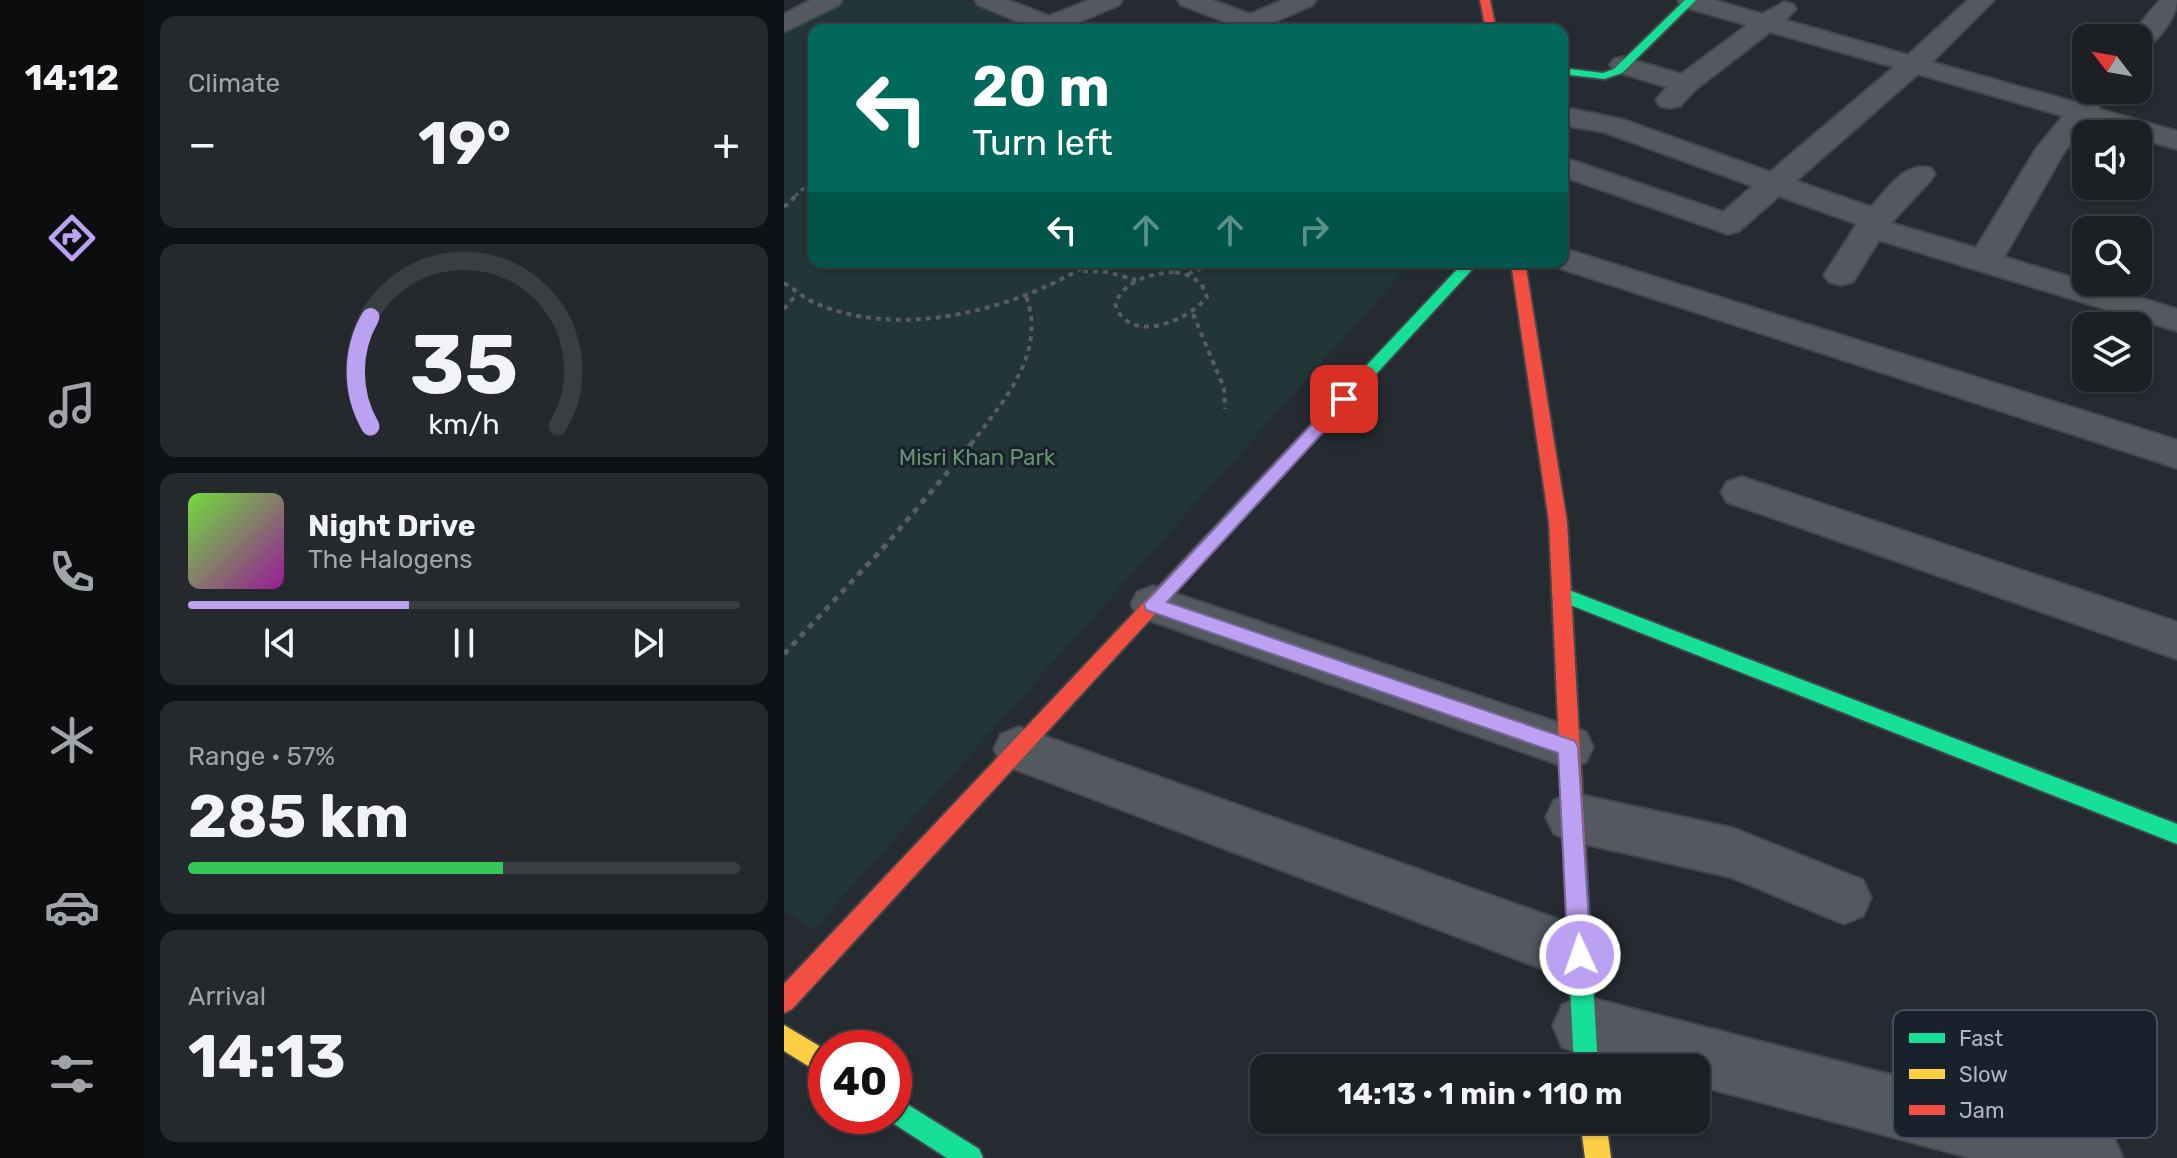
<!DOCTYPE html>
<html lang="en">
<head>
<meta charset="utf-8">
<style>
	:root { --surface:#1c2025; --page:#25282d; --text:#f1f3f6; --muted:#a0a3a7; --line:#3a3e42; --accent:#bca0f2 }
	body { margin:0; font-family:Rubik,sans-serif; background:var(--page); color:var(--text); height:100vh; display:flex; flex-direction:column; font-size:30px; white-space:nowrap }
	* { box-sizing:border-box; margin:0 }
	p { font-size:26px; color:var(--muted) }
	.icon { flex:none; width:44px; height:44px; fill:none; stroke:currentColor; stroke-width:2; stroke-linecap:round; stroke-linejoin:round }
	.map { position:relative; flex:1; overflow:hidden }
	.details { display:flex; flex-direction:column; gap:16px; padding:16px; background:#0f1214; width:640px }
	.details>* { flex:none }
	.hud { position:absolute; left:24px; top:24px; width:760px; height:244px; border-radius:16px; box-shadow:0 2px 6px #0004,0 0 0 2px var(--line); background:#00695c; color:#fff; overflow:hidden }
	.needle { width:52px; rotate:301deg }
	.buttons { position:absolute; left:1288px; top:24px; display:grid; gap:16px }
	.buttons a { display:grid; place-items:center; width:80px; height:80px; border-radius:16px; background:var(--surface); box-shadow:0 2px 6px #0004,0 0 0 2px var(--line); font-size:40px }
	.speed { position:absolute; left:24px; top:1030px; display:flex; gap:16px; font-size:40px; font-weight:700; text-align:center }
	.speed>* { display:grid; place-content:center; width:104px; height:104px; border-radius:50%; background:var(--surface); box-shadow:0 2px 6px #0004,0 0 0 2px var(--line); line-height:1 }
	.speed .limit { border:12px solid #d22; background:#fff; color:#111 }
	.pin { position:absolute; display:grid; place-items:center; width:68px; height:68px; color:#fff; margin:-34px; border-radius:16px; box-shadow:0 4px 12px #0006 }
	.me { position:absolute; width:88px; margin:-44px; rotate:357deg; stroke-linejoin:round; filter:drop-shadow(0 0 6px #0008) }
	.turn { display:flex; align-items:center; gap:28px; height:168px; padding:0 32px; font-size:36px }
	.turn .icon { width:104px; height:104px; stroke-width:2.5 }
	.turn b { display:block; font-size:56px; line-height:68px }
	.lanes { display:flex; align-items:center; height:76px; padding:0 32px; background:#0003; justify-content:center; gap:40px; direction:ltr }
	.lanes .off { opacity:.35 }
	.big { font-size:60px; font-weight:700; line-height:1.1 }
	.details .card { flex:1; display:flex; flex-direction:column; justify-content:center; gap:12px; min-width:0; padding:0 28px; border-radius:16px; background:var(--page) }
	.details .dial { align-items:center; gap:0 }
	.dial svg { height:208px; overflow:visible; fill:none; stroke:var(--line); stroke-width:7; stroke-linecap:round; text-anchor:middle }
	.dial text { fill:var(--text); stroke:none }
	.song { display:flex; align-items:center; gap:24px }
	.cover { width:96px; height:96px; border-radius:12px; background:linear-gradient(135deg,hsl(100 70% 55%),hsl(300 70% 35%)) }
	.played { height:8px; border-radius:4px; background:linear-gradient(90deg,var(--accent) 40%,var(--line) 40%) }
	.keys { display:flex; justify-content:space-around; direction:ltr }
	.heat { display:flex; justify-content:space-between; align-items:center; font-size:44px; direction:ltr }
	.charge { height:12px; border-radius:6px; background:linear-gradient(90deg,#34c759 57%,var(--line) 0) }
	.trip { position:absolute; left:466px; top:1054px; width:460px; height:80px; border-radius:16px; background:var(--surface); box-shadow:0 2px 6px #0004,0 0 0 2px var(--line); font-weight:700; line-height:80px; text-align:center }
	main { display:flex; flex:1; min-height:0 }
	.dock { display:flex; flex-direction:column; width:144px; justify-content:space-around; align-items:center; background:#0b0d0f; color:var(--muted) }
	.dock .icon { width:56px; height:56px }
	.dock .selected { color:var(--accent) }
	.dock b { font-size:36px; color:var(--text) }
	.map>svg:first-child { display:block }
</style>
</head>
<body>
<main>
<nav class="dock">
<b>14:12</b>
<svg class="icon selected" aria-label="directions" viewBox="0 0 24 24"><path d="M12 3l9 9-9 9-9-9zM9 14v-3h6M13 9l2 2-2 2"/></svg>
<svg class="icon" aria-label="music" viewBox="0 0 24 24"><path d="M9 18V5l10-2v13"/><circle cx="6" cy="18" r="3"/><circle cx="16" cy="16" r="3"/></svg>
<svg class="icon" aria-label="phone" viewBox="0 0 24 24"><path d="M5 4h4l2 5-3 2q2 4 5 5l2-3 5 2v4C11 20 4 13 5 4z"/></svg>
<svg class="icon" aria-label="climate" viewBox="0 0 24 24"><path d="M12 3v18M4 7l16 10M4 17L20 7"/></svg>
<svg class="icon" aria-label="car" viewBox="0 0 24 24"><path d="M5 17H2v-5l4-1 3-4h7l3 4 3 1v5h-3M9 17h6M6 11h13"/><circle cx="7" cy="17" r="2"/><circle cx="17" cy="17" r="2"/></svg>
<svg class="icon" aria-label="filters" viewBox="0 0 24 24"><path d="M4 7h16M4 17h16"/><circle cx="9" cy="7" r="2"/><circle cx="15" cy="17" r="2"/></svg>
</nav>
<section class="details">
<div class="card"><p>Climate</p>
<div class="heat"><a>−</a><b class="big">19°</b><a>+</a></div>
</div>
<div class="card dial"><svg viewBox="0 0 100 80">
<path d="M14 69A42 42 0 1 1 86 69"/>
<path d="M14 69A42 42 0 0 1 14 27" stroke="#bca0f2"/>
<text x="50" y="56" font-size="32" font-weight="700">35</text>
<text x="50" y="72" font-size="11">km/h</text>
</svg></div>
<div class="card">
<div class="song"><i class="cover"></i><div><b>Night Drive</b><p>The Halogens</p></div></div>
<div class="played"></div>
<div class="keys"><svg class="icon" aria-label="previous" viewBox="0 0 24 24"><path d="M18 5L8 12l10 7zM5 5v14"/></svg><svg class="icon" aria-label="pause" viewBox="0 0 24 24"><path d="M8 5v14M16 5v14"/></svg><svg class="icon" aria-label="next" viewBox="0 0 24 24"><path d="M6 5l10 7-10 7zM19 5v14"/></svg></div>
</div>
<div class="card"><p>Range · 57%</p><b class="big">285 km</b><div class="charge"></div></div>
<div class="card"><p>Arrival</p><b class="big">14:13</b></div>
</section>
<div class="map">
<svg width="1393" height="1158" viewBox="0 0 1393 1158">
	<rect width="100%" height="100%" fill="#252b31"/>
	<path fill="#223537" d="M63,0h117l67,30h-217v232h598l-599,668 -29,-19v-880l35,-20z"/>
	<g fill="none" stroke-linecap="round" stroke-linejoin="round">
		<g stroke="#42474c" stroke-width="4">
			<g id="street">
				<path d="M27,0h31l-3,5 -55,27v-18z"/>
				<path d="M191,0h33l41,16 40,-16h33l-3,5 -49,21 3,4h-35l-60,-25z"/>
				<path d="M394,0h34l38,14 33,-14h33l-3,5 -41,18 9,7h-60l7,-7 -47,-18z"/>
				<path d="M894,0h36l48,14 22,-12 9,2 3,5 -11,11 123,35 60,-55h26l-62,62 142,40 12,-14 25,2 -13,19 79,22v18l-39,-11v-4h-14l-37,-11 -23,29 -60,105 173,52v22l-298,-91 -26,42 -12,3 -12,-3 -5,-7 33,-51 -78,-28 -40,35 -11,3 -166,-58v-19l161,55 30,-26 -149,-54 -42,-7v-18l59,12 149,53 124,-105 -124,-35 -75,58 -15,16 -10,2 -10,-2 -4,-6 11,-13 -53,-16 -4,-6 4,-6 9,-2 58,17 66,-49 -66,-19zM1134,74l145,42 -27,33 -60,99 -85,-25 40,-43 4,-6 -4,-6c-27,-7 -44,22 -60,39l-75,-26z"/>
				<path d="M1376,0h17c0,17 -22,47 -39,51v-13h-10z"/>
				<path d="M778,248l615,192v28l-627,-203 -2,-3h14z"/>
				<path d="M958,477l435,145v37l-450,-157 -6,-10 6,-10z"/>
				<path d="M369,586l433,146 7,15 -7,15 -18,6 -431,-152 -6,-12 6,-12z"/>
				<path d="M235,727l561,200 20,8 8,20 -8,20 -20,8 -579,-219 -7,-15 7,-15z"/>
				<path d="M788,793l161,35 130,52 8,18 -8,18 -19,8 -114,-47 -158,-36 -18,-7 -8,-17 8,-17z"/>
				<path d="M799,996l508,130 22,10 10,22h-152l-275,-73v-17c-53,0 -83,0 -134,-21l-9,-21 9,-21z"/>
			</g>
		</g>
		<g stroke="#42474c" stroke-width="4">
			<g id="fast">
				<path d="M901,0h11l-74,73 -18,6 -42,-5v-6l41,5 11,-4z"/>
				<path d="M680,262h15l-287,312h-12l-3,-5 3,-5z"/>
				<path d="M777,587l616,237v20l-622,-245 -3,-5 3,-5z"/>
				<path d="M792,867l8,3 3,7 11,191h-24l-9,-191 3,-7z"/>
				<path d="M110,1096l85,53 4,9h-36l-62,-40 9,-2z"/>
			</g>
		</g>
		<g stroke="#42474c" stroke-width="4">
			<g id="slow">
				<path d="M0,1025l42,25v27l-42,-26z"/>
				<path d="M796,1120h26l5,38h-26z"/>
			</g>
		</g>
		<g stroke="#42474c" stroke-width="4">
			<g id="jam">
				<path d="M696,0h10l6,30h-10z"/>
				<path d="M727,262h14l42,260 20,355 -3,7 -8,3 -8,-3 -3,-7 -16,-355z"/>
				<path d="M402,562l6,2 3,5 -3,5 -400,435 -8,4v-29l396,-420z"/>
			</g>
		</g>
		<path stroke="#585d63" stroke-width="3" stroke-dasharray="4 4" stroke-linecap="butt" d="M11,196l19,-17"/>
		<g stroke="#585d63" stroke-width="4" stroke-dasharray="5 5" stroke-linecap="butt">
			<path d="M0,207l14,-13"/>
			<path d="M299,271l24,1 29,8"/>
			<path d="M391,272c16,3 28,9 32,25 -20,26 -81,48 -92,6 12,-24 35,-29 60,-31z"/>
			<path d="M404,274l28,-12"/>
			<path d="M0,283c10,6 20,15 31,20 86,38 202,6 277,-41"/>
			<path d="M0,309l13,-15"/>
			<path d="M409,314l31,74 1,21"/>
			<path d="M187,444c33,-44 76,-90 55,-148"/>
		</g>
		<path stroke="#585d63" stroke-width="5" stroke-dasharray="6 6" stroke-linecap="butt" d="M0,654l102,-109 87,-103"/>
		<use href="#street" fill="#545960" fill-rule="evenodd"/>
		<use href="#fast" fill="#16e098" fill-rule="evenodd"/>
		<use href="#slow" fill="#ffcf43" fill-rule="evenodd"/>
		<use href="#jam" fill="#f24e42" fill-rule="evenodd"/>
	</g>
	<path fill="#bca0f2" stroke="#7a689d" stroke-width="2" d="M560,394l8,5 -2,4 -183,199 408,139 3,6 13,208 -3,9 -8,3 -9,-3 -3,-9 -10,-202 -412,-143 -2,-6 195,-209z"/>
	<g text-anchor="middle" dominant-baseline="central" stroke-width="6" stroke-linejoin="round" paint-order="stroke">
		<g font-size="22" fill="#64956e" stroke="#18212c">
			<text x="193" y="457">Misri Khan Park</text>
		</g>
	</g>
	<rect x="1109" y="1010" width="264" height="128" rx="12" fill="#18212c" stroke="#454e5a" stroke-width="2"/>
	<rect x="1125" y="1033" width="36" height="10" fill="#16e098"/>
	<rect x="1125" y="1069" width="36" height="10" fill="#ffcf43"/>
	<rect x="1125" y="1105" width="36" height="10" fill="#f24e42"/>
	<g font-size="22" fill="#adb7c4">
		<text x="1175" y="1046">Fast</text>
		<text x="1175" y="1082">Slow</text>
		<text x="1175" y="1118">Jam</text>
	</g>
</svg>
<div class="buttons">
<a><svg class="needle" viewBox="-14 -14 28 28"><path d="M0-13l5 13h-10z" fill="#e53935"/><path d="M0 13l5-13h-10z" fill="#a0a3a7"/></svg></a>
<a><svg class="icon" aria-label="sound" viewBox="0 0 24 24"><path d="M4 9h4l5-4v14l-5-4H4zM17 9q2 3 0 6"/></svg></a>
<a><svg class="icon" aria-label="search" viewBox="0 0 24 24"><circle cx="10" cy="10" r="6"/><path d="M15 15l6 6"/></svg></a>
<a><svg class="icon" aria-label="layers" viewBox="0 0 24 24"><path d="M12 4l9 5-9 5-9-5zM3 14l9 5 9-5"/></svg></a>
</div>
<div class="speed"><div class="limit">40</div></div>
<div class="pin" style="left:560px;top:399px;background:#d93025"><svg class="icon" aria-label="arrive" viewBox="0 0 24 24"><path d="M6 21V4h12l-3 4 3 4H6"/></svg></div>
<svg class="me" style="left:796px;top:955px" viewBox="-20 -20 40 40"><circle r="17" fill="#bca0f2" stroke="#fff" stroke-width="3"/><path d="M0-11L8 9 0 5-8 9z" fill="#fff"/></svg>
<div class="trip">14:13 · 1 min · 110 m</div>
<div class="hud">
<div class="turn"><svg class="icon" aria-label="left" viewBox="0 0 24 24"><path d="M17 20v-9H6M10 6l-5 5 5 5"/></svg><div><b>20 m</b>Turn left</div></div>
<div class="lanes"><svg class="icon" aria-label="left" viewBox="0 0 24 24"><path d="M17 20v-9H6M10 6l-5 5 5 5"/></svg><svg class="icon off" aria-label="ahead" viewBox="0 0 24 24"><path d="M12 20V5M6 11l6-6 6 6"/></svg><svg class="icon off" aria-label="ahead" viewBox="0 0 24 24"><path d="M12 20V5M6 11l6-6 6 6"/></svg><svg class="icon off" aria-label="right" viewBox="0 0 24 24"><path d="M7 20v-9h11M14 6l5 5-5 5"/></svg></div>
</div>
</div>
</main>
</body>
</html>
